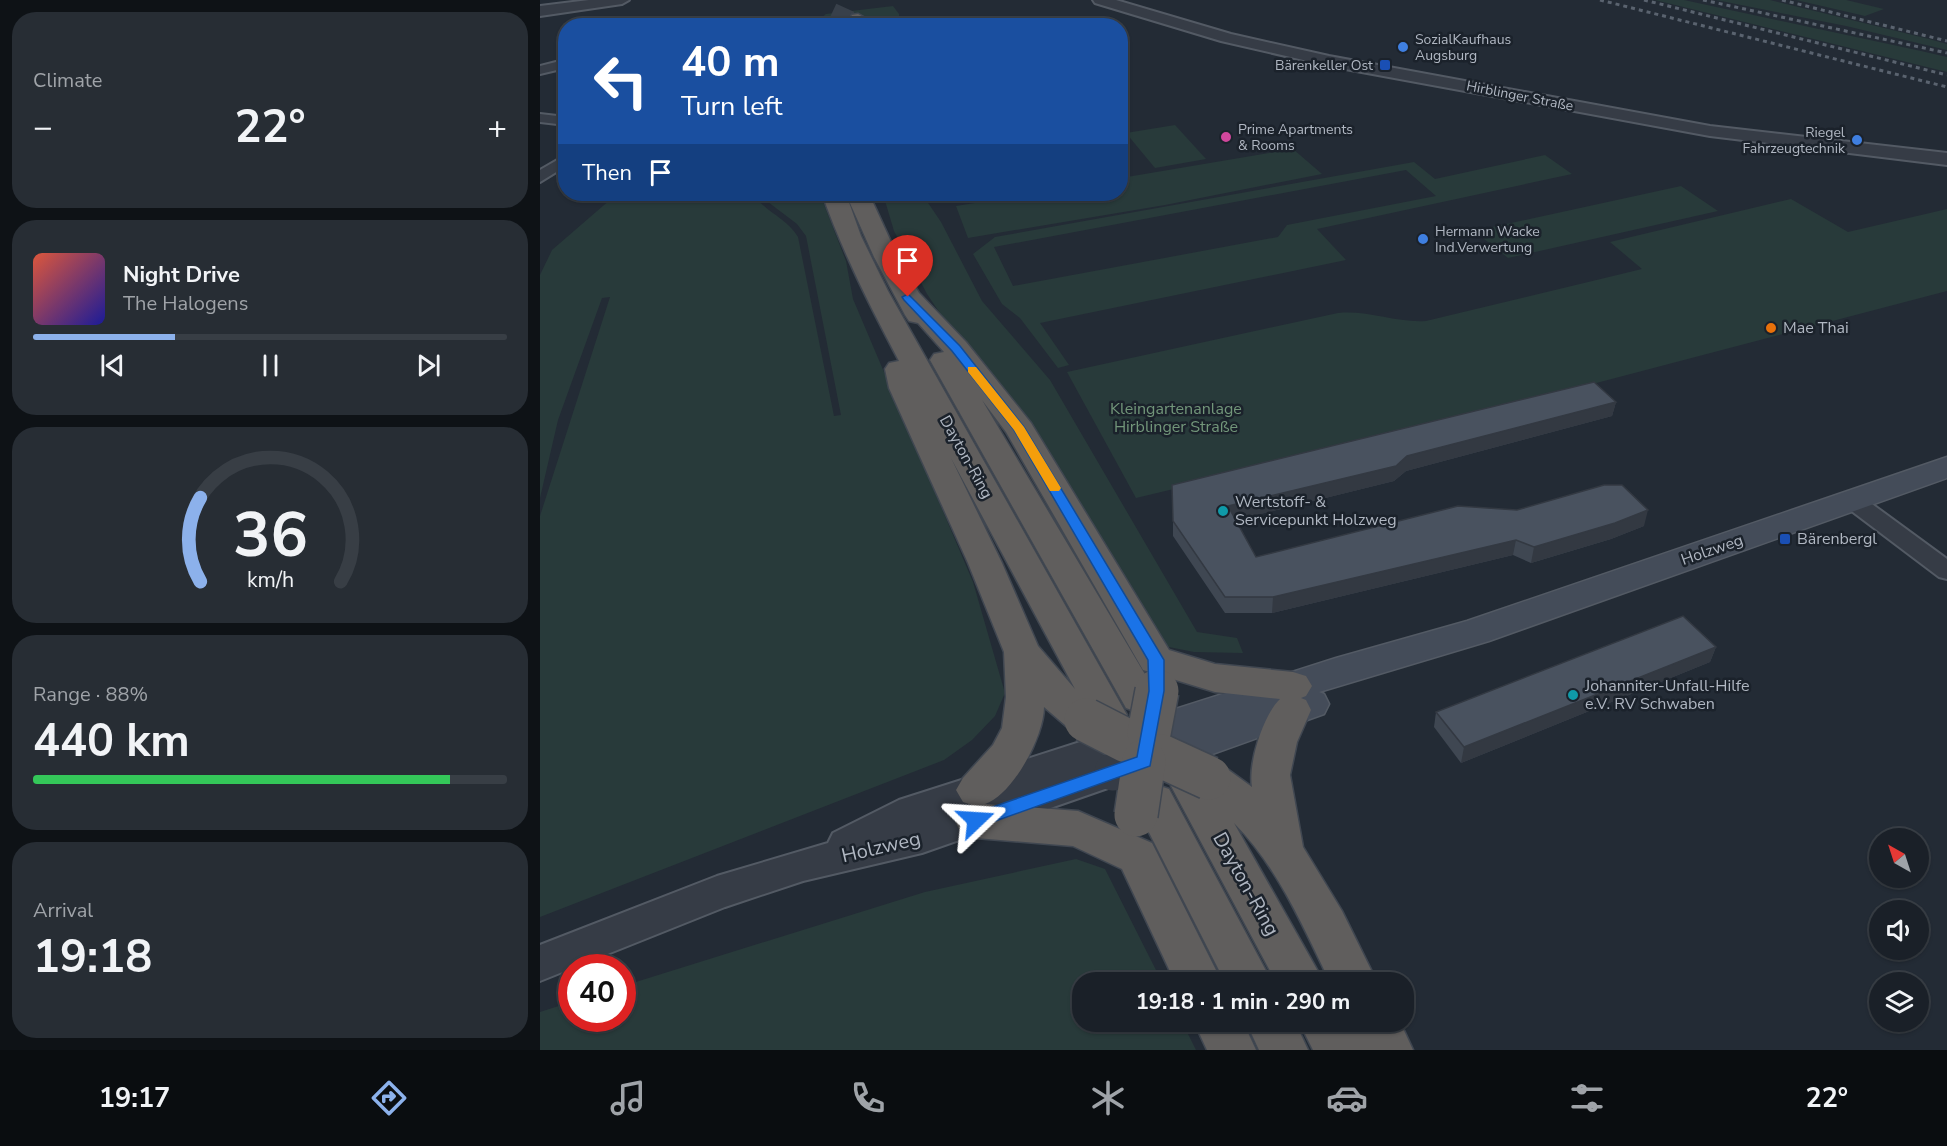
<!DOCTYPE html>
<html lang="en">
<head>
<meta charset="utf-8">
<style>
	:root { --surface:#1a2028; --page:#272d34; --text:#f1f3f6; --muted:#9fa3a8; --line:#383e45; --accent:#8cb1eb }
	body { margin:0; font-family:"Nunito Sans",sans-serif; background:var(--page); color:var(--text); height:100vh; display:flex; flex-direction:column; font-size:22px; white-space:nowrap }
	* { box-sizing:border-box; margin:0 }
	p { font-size:20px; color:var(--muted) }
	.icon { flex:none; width:33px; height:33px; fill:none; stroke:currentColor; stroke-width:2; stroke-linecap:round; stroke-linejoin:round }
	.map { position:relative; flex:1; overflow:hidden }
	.drawer { display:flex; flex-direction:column; gap:12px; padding:12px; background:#0e1216; width:540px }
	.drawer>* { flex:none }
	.top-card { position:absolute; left:18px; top:18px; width:570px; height:183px; border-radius:24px; box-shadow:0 2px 4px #0004,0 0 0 2px var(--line); background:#1a4fa0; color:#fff; overflow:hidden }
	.needle { width:39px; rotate:321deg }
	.fabs { position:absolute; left:1329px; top:828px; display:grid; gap:12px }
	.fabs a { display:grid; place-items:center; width:60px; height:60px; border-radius:50%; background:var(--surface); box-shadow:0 2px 4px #0004,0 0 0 2px var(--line); font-size:30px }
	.speed { position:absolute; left:18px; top:954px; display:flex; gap:12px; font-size:30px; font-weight:700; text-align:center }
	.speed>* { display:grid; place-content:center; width:78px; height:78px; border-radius:50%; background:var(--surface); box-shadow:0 2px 4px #0004,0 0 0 2px var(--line); line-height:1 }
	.speed .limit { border:9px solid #d22; background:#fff; color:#111 }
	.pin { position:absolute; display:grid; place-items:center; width:51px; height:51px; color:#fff; margin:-62px -26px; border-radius:50% 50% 50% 0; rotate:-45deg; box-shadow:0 0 6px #0007 }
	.pin .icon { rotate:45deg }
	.me { position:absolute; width:66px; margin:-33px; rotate:70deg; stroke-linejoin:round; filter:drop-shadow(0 0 4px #0008) }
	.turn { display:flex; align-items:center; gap:21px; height:126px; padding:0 24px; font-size:27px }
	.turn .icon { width:78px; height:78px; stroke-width:2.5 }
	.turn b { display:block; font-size:42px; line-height:51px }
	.then { display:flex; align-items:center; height:57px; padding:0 24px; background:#0003; gap:12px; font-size:22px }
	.big { font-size:45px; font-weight:700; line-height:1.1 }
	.drawer .tile { flex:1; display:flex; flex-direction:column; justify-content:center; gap:9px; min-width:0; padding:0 21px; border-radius:24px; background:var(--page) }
	.drawer .dial { align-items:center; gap:0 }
	.dial svg { height:156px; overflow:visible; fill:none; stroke:var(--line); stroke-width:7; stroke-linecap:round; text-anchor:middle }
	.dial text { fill:var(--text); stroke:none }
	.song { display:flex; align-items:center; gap:18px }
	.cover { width:72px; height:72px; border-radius:9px; background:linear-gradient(135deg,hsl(10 70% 55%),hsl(240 70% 35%)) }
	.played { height:6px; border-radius:3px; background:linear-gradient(90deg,var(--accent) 30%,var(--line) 30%) }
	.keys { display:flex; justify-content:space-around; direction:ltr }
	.heat { display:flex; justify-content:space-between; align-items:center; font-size:33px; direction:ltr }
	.charge { height:9px; border-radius:4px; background:linear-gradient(90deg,#34c759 88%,var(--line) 0) }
	.trip { position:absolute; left:532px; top:972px; width:342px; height:60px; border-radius:24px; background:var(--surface); box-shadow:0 2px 4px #0004,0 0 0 2px var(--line); font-weight:700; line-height:60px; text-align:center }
	.tabs { display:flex; height:96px; justify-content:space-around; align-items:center; background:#0a0d10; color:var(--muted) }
	.tabs .icon { width:42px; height:42px }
	.tabs .active { color:var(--accent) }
	.tabs b { font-size:27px; color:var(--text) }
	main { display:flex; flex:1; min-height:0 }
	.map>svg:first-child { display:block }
</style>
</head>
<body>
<main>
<section class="drawer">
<div class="tile"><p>Climate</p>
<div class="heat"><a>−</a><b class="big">22°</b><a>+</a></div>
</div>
<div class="tile">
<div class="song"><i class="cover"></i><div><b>Night Drive</b><p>The Halogens</p></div></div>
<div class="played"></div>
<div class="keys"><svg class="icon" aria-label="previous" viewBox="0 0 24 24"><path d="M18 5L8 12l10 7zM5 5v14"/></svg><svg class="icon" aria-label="pause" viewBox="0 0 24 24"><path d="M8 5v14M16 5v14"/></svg><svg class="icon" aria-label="next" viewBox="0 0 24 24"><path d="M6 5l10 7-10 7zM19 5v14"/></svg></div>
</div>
<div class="tile dial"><svg viewBox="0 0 100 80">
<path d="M14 69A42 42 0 1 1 86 69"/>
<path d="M14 69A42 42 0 0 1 14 26" stroke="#8cb1eb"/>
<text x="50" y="56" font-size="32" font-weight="700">36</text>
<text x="50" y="72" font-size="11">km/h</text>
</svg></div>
<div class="tile"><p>Range · 88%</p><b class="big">440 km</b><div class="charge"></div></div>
<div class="tile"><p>Arrival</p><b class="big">19:18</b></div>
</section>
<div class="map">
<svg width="1407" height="1050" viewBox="0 0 1407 1050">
	<rect width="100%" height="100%" fill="#232b35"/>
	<g fill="#283a3a" fill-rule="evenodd">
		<path d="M1115,0h29l237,51 26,6v15z"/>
		<path d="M1176,0h54l159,39 18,5v6l-101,-24z"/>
		<path d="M1256,0h50l38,9 -19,7z"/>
		<path d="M353,6l6,8v11h-30l2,-8 -26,1 -2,7 -32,1 15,-12z"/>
		<path d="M635,125l31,34 -51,9 -29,-35z"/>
		<path d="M753,149l29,25 -157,31 -197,33 -12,-32 75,-12h89l1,-16z"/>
		<path d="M1005,155l27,19 -255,55 29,31 -306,63 29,42 -11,3 -38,-50 -18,-14 -29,-50 22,-17 419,-75 21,17zM866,170l30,26 -149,29 -9,12 -265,49 -19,-39z"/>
		<path d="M1141,186l37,25 -210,47 -34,-27z"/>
		<path d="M213,194c12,18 34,24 45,43l36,179 7,-1 -35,-179 -9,-12 -33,-25 -3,-5h59l26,67 7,38 120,283 32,111 -10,23 -23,24 -28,20 -404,157v-401l70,-219 -8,1 -44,122 -18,78v-223l12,-25 59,-51h96z"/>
		<path d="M343,194h39l19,28 41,79 68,79 147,252 40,6 6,15 -49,-1 -30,-6 -237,-352 -33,-63z"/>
		<path d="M1251,199l57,33 99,-23v82l-568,149 -243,58 -69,-126 271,-59c30,-3 58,10 88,8l216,-52 -32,-27z"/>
		<path d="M536,859l29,10 57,113h-79v40h99l14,28h-656v-38l31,-10 1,16h50l1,-32 302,-94z"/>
	</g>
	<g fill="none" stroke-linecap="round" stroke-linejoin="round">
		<path stroke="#38404a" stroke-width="20" stroke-dasharray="20 10" stroke-linecap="butt" d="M297,26l12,-26"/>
		<g stroke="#535a64" stroke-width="4">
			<g id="minor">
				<path d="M16,62l7,4 -2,3 -21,5v-8z"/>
				<path d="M0,114l26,3v8l-26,-3z"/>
				<path d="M26,155v11l-26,16v-12z"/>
				<path d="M1313,494l8,2 86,63v20l-8,-2 -94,-71 -3,-5 3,-5z"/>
			</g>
		</g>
		<g stroke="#535a64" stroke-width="4">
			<g id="tertiary">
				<path d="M49,0h40l-7,4 -82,12v-10z"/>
				<path d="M553,0h23l115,34 98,22 381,70 237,27v12l-237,-29 -381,-70 -108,-25 -126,-38z"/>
				<path d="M562,735l12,4 5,10 -5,9 11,4 5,10 -5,10 -203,71 -119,28 -78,26 -185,74v-36l177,-69 111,-33 5,-10 66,-33z"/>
			</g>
		</g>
		<g stroke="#535a64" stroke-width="3">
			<path id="secondary" d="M1407,457v21l-458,163 -170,51 5,2 5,10 -5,10 -120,43 -14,5 -14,-5 -6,-11 4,-8 -11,-3 -6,-11 6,-11 173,-55 131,-37z"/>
		</g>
		<g stroke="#404751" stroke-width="3">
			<g id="trunk">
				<path d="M318,14l9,5 -3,7h-18l6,-11z"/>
				<path d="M282,194h24l15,42 27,55 239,424 -5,11 -14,4 -7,-2 -15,7 -14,-4 -28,-24c0,29 -31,88 -59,97l93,7 74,32 70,139h-47l-53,-113 -49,-23 -97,-8 -15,-5 -6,-12 6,-12 11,-4 -9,-3 -7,-12 7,-12 30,-33 9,-17 4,-31 -2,-45 -36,-89 -79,-175 -4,-19 4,-6 10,-2c-29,-55 -56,-108 -77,-167zM411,458l124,231 -37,-43 -36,-83z"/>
				<path d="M306,194h23l29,63 21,36 47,49 65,81 138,227 46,14 78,8 13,4 6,10 -6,10 -5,2 5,2 5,10 -14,32 -7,33 13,72 39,64 35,71h-47c-27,-55 -52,-115 -96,-159l90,159h-48l-105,-196 6,-12 32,-12 14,4 29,21c-4,-23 11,-72 28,-88l-65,-7 -72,-22 -137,-238 -24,-32 177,298 -5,10 -14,5 -14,-5 -196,-348 4,-6 10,-2 -26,-29 -9,-2 -4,-6 -31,-58z"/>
				<path d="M614,784l15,5 103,193h-47l-92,-181 6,-12z"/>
				<path d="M654,1022h49l13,28h-49z"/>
				<path d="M706,1022h49l13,28h-49z"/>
				<path d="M759,1022h101l13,28h-100z"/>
			</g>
		</g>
		<use href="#minor" fill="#363c46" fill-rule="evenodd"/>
		<use href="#tertiary" fill="#363c46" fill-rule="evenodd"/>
		<use href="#secondary" fill="#444c59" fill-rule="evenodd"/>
		<use href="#trunk" fill="#605e5d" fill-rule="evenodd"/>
		<g stroke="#5a636f" stroke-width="3" stroke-dasharray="4 4" stroke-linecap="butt">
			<path d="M1060,0l347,87"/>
			<path d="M1104,0l303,75"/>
			<path d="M1163,0l244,53"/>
			<path d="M1242,0l165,41"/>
		</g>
		<g stroke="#535a64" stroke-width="40" stroke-linecap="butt">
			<path id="tertiary-bridge" d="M573,772l31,-11"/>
		</g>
		<g stroke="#404751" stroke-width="46" stroke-linecap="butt">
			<g id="trunk-bridge">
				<path d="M546,720l41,21"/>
				<path d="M609,733l8,-42"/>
				<path d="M621,756l48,22"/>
				<path d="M596,815l8,-54"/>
			</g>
		</g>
		<use href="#tertiary-bridge" stroke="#363c46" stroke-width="37"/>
		<use href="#trunk-bridge" stroke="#605e5d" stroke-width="43"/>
	</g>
	<g fill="#3f4752">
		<path d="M1076,402l-4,14 -206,55 -12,10 -158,39 20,37 388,-31 -33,13 -80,24 -18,-8 -241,58h-47l-52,-77v-15z"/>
		<path d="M1176,647l-6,15 -249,101 -27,-36 2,-15z"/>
	</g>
	<g fill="#333942">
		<path d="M1076,402l-4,14 -206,55 -12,10 -165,41 -1,-16 179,-50z"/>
		<path d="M1108,510l-4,16 -33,13 -80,24 3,-16z"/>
		<path d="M976,540l-3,15 -241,58 1,-16z"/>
		<path d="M1176,647l-6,15 -249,101 3,-16z"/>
	</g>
	<g fill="#49525f" stroke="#333942" stroke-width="1.5">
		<path d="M1054,382l22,20 -209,54 -11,10 -168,40 28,51 202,-51 59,4 87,-25h18l26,25 -33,13 -81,24 -18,-7 -243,57h-48l-52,-76 -1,-36z"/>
		<path d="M1143,616l33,31 -252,100 -28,-35z"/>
	</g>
	<path fill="#1a73e8" stroke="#114b97" stroke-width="1.5" d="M368,294l52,52 64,81 140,233v31l-14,75 -174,62 -7,-2 -2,-6 2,-5 168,-58 12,-66 -1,-31 -134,-230 -62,-79 -48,-51 -2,-3z"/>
	<path fill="#f59e0b" d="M428,367h8l48,60 37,61 -2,3h-9l-36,-61 -46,-58z"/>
	<g fill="#3f7fe0" stroke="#1b222b" stroke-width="2">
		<circle cx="863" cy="47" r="6"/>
		<circle cx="1317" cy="140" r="6"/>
		<circle cx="883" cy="239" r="6"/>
	</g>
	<g fill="#1a4fb4" stroke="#1b222b" stroke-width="2">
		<rect x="839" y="59" width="12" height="12" rx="3"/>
		<rect x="1239" y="533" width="12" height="12" rx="3"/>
	</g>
	<circle fill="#d1479c" stroke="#1b222b" stroke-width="2" cx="686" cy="137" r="6"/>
	<circle fill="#e8710a" stroke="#1b222b" stroke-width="2" cx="1231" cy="328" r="6"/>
	<g fill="#0f9aa8" stroke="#1b222b" stroke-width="2">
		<circle cx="683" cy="511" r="6"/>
		<circle cx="1033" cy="695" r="6"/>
	</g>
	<g text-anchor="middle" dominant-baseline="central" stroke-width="5" stroke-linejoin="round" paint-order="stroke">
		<g font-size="14" fill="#b0b7c2" stroke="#1b222b" text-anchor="start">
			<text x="875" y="39">SozialKaufhaus<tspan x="875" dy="16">Augsburg</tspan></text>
			<text x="833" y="65" text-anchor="end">Bärenkeller Ost</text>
			<text x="698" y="129">Prime Apartments<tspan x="698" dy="16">&amp; Rooms</tspan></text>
			<text x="1305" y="132" text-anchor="end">Riegel<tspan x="1305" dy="16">Fahrzeugtechnik</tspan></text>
			<text x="895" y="231">Hermann Wacke<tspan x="895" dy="16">Ind.Verwertung</tspan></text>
		</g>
		<g font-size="14" fill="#b0b7c2" stroke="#1b222b">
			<text transform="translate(980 96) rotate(11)">Hirblinger Straße</text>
		</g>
		<g font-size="16" fill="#b0b7c2" stroke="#1b222b" text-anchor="start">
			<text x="1243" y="328">Mae Thai</text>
			<text x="695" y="502">Wertstoff- &amp;<tspan x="695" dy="18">Servicepunkt Holzweg</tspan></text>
			<text x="1257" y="539">Bärenbergl</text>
			<text x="1045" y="686">Johanniter-Unfall-Hilfe<tspan x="1045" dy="18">e.V. RV Schwaben</tspan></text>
		</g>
		<g font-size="16" fill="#72967a" stroke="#1b222b">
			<text x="636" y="409">Kleingartenanlage<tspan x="636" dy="18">Hirblinger Straße</tspan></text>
		</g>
		<g font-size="16" fill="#b0b7c2" stroke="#1b222b">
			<text transform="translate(426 457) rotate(61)">Dayton-Ring</text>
			<text transform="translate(1172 550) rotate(-19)">Holzweg</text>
		</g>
		<g font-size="20" fill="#b0b7c2" stroke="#1b222b">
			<text transform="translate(341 847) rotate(-13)">Holzweg</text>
			<text transform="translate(706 884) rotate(61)">Dayton-Ring</text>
		</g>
	</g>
</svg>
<div class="fabs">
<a><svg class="needle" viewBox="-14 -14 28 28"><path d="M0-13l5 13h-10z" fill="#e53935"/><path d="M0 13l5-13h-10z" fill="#9fa3a8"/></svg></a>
<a><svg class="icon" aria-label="sound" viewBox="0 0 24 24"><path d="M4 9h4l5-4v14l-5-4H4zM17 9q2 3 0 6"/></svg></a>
<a><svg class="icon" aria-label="layers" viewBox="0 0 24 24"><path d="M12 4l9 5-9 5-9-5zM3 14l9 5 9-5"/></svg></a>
</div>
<div class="speed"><div class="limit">40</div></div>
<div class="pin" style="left:368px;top:297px;background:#d93025"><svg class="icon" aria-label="arrive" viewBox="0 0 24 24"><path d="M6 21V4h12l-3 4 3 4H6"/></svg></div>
<svg class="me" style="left:436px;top:820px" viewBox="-20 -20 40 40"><path d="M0-17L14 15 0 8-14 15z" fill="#1a73e8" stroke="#fff" stroke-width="4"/></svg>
<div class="trip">19:18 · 1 min · 290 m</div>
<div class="top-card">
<div class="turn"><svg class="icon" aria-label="left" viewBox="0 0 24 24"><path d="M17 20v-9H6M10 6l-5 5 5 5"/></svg><div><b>40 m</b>Turn left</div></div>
<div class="then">Then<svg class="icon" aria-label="arrive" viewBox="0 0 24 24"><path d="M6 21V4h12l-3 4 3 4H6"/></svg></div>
</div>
</div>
</main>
<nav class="tabs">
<b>19:17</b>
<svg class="icon active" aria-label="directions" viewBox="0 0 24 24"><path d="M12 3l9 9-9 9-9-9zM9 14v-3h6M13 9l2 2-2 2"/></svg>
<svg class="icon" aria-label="music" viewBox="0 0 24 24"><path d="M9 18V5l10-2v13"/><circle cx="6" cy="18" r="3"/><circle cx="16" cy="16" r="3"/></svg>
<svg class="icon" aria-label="phone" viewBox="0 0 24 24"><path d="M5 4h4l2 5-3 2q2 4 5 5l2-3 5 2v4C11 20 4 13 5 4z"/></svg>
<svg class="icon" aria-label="climate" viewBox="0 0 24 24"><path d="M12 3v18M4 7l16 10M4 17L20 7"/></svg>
<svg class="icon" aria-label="car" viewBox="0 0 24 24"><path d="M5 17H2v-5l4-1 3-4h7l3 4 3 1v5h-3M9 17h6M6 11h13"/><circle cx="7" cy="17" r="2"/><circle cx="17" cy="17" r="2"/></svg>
<svg class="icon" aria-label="filters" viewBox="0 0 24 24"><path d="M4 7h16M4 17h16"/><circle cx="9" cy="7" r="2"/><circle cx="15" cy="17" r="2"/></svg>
<b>22°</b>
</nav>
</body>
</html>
